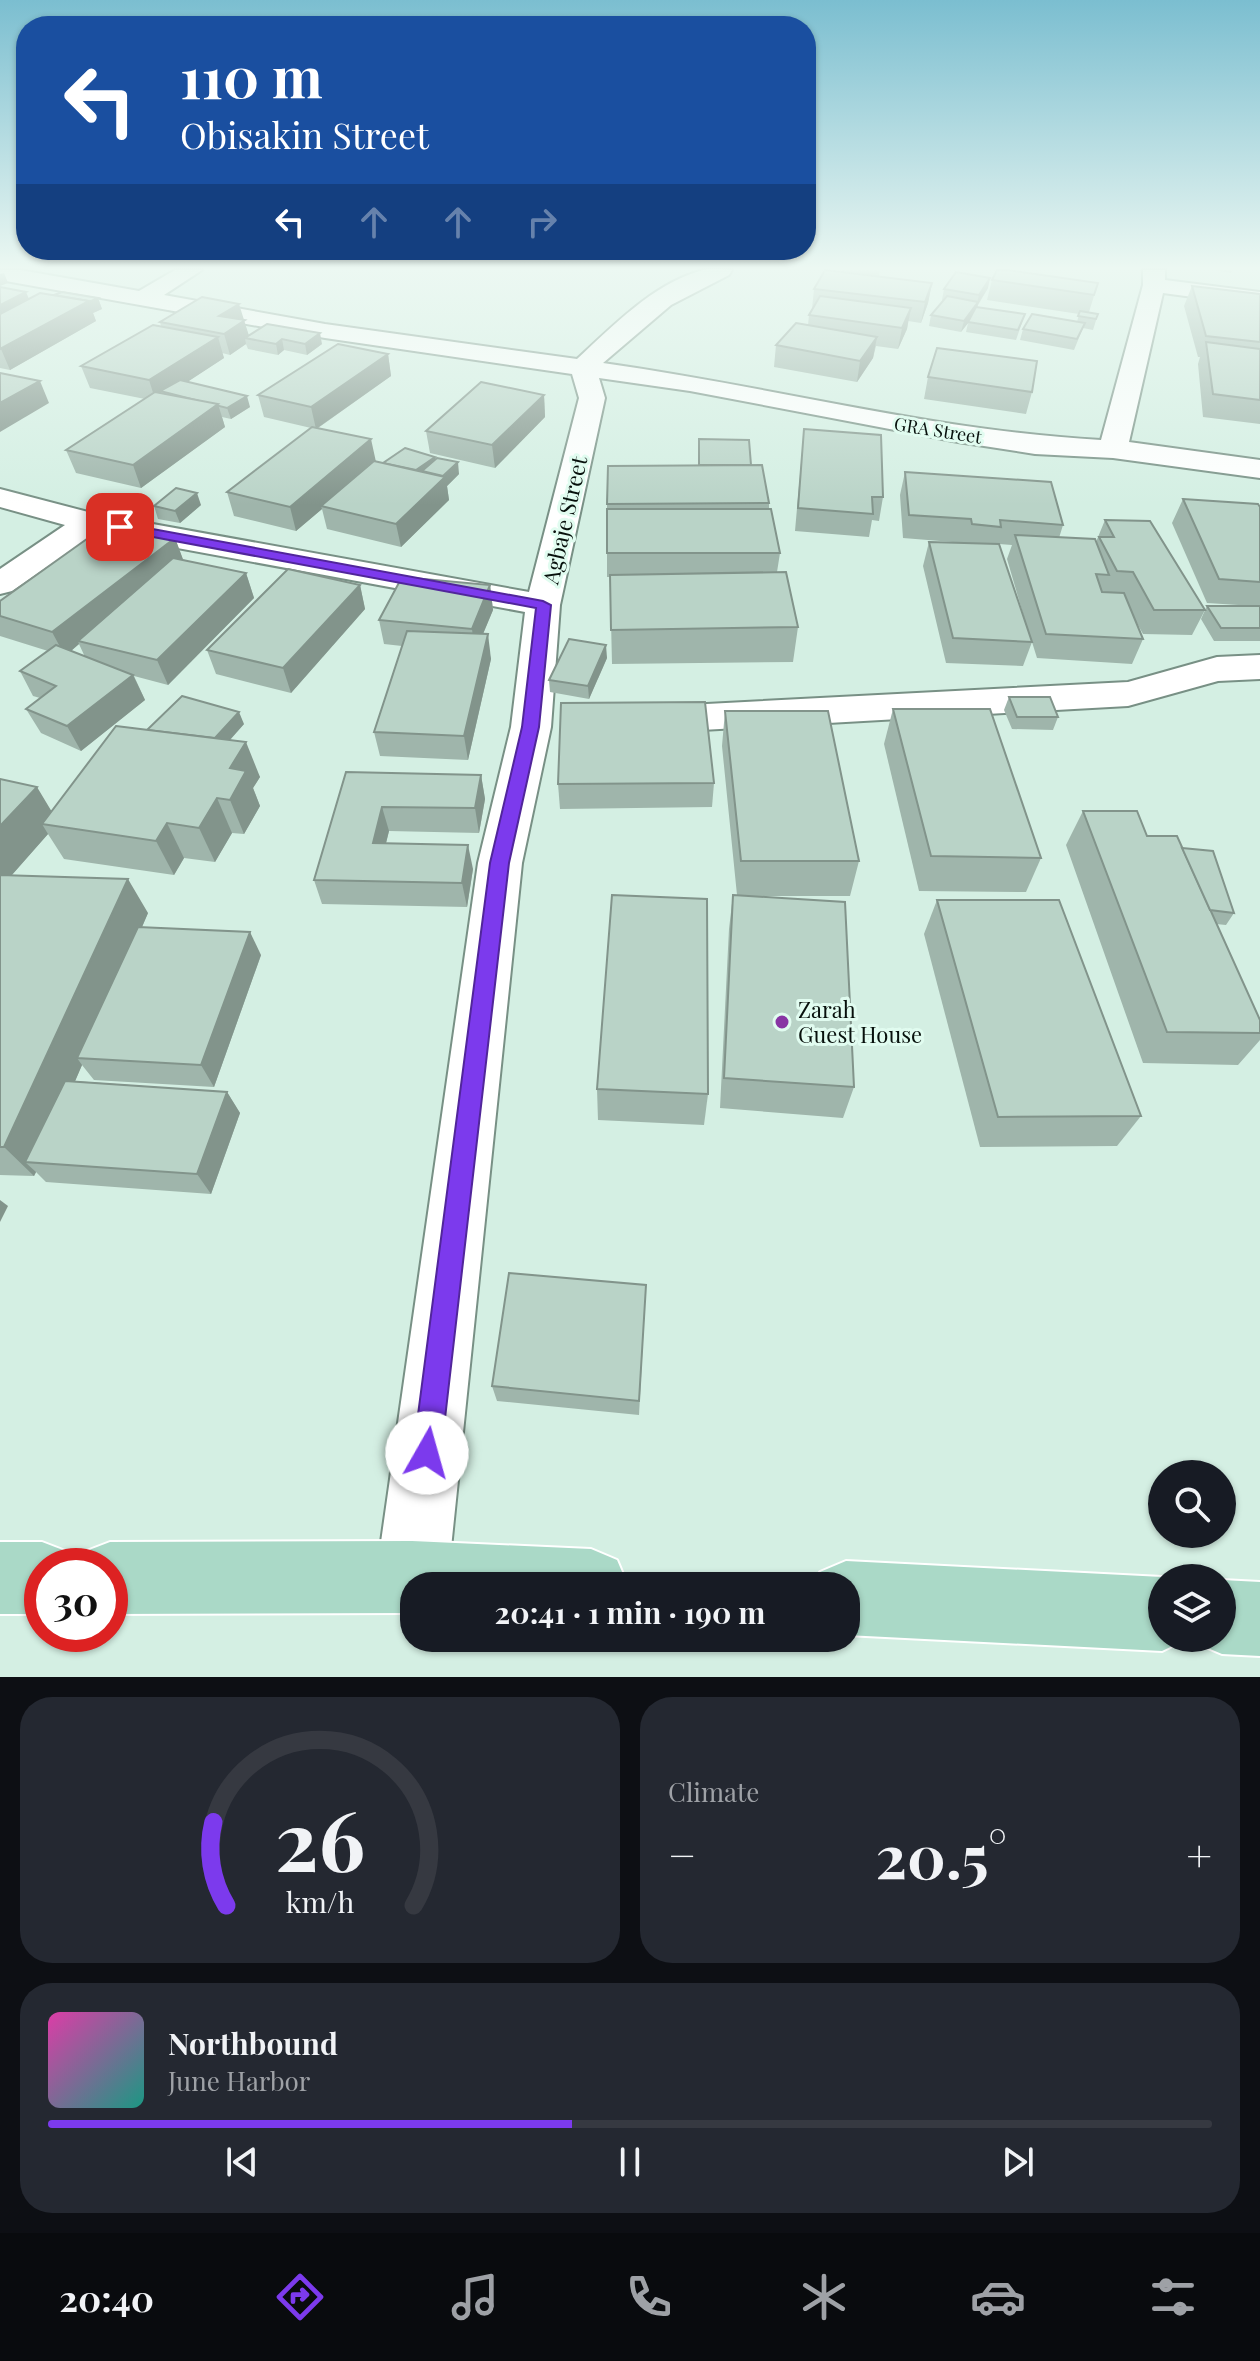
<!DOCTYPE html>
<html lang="en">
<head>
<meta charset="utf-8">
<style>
	:root { --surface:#171b24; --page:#242831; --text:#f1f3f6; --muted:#9ea1a6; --line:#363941; --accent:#7c3aed }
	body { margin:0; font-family:"Playfair Display",serif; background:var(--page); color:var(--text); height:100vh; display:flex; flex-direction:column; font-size:30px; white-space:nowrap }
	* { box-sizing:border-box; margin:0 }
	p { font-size:26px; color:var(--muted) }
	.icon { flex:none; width:44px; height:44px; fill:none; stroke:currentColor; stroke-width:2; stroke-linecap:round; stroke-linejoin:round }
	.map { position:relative; height:1677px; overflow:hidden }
	.panel { display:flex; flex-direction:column; gap:20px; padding:20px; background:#0d0f14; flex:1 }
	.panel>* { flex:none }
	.hud { position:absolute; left:16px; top:16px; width:800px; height:244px; border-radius:32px; box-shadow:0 2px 6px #0004; background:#1a4fa0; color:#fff; overflow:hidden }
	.buttons { position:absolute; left:1148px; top:1460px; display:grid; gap:16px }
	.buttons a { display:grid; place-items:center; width:88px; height:88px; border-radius:50%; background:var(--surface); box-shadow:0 2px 6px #0004; font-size:40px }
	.speed { position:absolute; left:24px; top:1548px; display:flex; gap:16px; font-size:40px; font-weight:700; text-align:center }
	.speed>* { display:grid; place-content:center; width:104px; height:104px; border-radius:50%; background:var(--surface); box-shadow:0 2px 6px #0004; line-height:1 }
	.speed .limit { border:12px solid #d22; background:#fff; color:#111 }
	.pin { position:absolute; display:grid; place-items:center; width:68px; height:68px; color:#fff; margin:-34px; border-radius:16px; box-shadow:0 4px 12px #0006 }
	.me { position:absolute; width:88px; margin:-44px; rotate:7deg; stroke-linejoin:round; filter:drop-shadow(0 0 6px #0008) }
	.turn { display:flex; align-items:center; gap:28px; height:168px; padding:0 32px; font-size:36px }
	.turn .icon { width:104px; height:104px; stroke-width:2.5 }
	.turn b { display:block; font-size:56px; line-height:68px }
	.lanes { display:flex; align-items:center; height:76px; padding:0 32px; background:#0003; justify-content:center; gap:40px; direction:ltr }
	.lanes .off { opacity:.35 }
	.big { font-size:60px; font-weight:700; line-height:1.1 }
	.panel .tile { flex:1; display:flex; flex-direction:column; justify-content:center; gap:12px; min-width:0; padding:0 28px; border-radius:32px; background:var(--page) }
	.panel .dial { align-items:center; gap:0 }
	.dial svg { height:208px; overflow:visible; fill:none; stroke:var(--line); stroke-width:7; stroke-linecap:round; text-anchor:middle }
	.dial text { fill:var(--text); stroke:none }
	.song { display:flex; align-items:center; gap:24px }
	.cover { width:96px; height:96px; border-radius:12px; background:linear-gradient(135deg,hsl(320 70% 55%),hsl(170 70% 35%)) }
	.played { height:8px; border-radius:4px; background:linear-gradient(90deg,var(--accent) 45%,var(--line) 45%) }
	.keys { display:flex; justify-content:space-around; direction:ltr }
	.heat { display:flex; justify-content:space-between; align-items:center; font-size:44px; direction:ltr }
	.panel .tiles { flex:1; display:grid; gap:20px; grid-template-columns:1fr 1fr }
	.tile:last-child { grid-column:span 2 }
	.trip { position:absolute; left:400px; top:1572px; width:460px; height:80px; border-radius:32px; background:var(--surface); box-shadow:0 2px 6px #0004; font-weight:700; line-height:80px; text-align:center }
	.dock { display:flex; height:128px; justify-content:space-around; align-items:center; background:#090b0e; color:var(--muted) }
	.dock .icon { width:56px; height:56px }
	.dock .on { color:var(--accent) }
	.dock b { font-size:36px; color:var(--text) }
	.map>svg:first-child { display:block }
</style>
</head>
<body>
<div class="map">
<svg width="1260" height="1677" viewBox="0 0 1260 1677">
	<rect width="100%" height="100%" fill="#d4efe3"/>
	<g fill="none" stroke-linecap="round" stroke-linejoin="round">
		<g stroke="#789085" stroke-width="4">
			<g id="minor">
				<path d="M0,270h20l119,21 36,-21h27l-38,25 161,29 252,35c35,-32 76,-75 123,-88 10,-3 22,-1 32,-1l-3,5 -58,30 -68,58c166,23 330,68 498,77l42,-155v-15h22v10l95,12v14l-97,-13 -34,149 131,18v18l-147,-20 -78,-4 -77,-12 -268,-51 -91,-13 6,20 -45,207 -9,122 -29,136 -74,714 -3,9h-31l-2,27 -26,-10 -10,-26 102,-714 33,-136 14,-115 -429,-79 -84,58 -12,3v-25l65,-44 -65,-18v-18l92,24 437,79 50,-194 -7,-24 -247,-36 -325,-58z"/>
				<path d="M1260,655v24l-42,2 -90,25 -479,27 -14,-4 -6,-9 6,-9 14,-4 479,-25 89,-25z"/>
			</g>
		</g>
		<g stroke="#fff" stroke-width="4">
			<g id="primary">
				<path d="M412,1541l179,8 26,11 11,26h-214v27l-304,1v-48h-31l5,-14 26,-10z"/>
				<path d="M0,1542h42l26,10 5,14h-31v48h-42z"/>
				<path d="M846,1561l316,16 3,1h-3v60h27l-27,13 -316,-16v-49h-32l6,-14z"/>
				<path d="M1222,1580l38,2v74l-38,-2 -26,-11 -2,-5h28z"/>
			</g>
		</g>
		<use href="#minor" fill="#fff" fill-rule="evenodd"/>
		<use href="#primary" fill="#aad9c7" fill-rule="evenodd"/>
	</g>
	<g fill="#9fb5ab" fill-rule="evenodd">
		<path d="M842,270h38l-1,6 53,7 -4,20 -7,20 -13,-2 -1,8 -9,20 -22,-3 -3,12 -16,24 -83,-15 2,-22 32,-20 1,-10 3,-6 2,-20 27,-17z"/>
		<path d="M1214,270h18l-1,3z"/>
		<path d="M992,280l106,3 -9,29 9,2 -5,16 -10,-2 -9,22 -54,-10 3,-11 54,-7 2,-8 -92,-14z"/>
		<path d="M1192,286l68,8v130l-57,-7 -5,-53 2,-7h-2l-14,-51z"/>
		<path d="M0,287l29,12 25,-4 44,3 4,11 -9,4 3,8 -86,49 -10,-2z"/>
		<path d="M988,288l-11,19 48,7 -9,26 -50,-8 2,-9 -7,9 -32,-6 2,-11 13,-15h-2l2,-11z"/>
		<path d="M243,320l6,16 73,8 -15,11 -23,-5 -6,5 -30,-6 -2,-5 -16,11 -8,-2 2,5 -37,24 63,25 -19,12 -9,-2 3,10 -84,61 -65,-15 -10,-23 79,-51 -55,-11 -9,-22 80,-40 -1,-4z"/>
		<path d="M388,354l3,22 -73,52 58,33 7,2 52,-4 24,15 -12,12 2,14 -48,47 -74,-18 -5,-20 -26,22 -62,-15 -7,-24 84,-64 -47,-11 -6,-22z"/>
		<path d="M928,377l104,15 -6,22 -102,-15z"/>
		<path d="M544,395l1,22 -50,51 -65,-15 -4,-22z"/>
		<path d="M804,429l79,68 -4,24 -7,-1 -3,17 -74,-6z"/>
		<path d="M751,465l18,38v6l11,44 -3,19 21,55 -5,35 -181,2 -2,-87h-3v-73z"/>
		<path d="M905,472l158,53 -4,13 37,4 9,-22 100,90 -13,25 -49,-1 -10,-18 10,23 -11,25 -95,-6 -5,-16 -9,24 -77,-3 -23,-97 6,-24 36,1 -62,-5 -3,-43zM999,544l13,1 -5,14 22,75z"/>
		<path d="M1183,499l77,8v134h-46l-13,-22 6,-13h47l-47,-3 -35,-80z"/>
		<path d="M201,505l-21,18 -22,-4 -4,-13z"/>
		<path d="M175,538l8,22 63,13 8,25 -86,87 -34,-9 11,24 -64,51 -40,-18 -15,-24 14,-11 -7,-2 -13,-25 28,-20 -48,-15v-35zM79,644l6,13 -14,-6z"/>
		<path d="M360,585l5,24 -74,84 -75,-19 -9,-24z"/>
		<path d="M490,585l3,25 -10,24 8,25 -23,101 -88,-4 -6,-24 28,-86 -18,-2 -5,-24z"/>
		<path d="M607,658l-18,41 -39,-7 -1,-12z"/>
		<path d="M1009,697l49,20 -5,13 -41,-1 -8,-19z"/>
		<path d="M893,709l148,149 -15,34 -107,-1 -35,-147z"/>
		<path d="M725,711l134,150 -9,35h-110l114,191 -11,31 -123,-10 9,-179 4,-34h4l-15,-149z"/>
		<path d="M244,724l-14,16 30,37 -7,11 7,18 -16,28 -12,-1 -17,29 -31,-4 -10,17 -110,-16 -16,-25 -37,42 137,37 -6,14 119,28 -47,132 -120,-7 -12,-15 -7,16 152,11 13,21 -29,81 -165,-12 -10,-10 -2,4 -34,-1v-396l52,32 95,-81z"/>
		<path d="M346,772l135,3 4,24 -6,34 -90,-2 -3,12 87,26 -6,38 -145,-3 -8,-24z"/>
		<path d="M714,783l-2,24 -152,2 -2,-25z"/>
		<path d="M1083,811l99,37 52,65 -8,12 -10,-1 44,96v20l-22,25 -95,-2 -77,-218z"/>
		<path d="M937,900l204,216 -24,30 -137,1 -56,-213z"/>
		<path d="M597,1089l111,5 -4,31 -106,-5z"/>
		<path d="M646,1285l-7,130 -142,-14 -5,-15z"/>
	</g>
	<g fill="#82948b">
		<path d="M4,273l4,10 -8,3v-12z"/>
		<path d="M990,278l-2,10 -10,16 -2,9 -15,19 3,-11 13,-18 2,-8z"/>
		<path d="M932,283l-4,20 -7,20 4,-21z"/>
		<path d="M26,292l9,21 -35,17v-25z"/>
		<path d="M98,298l4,11 -9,4 3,8 -86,49 -9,-21 88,-48z"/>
		<path d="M239,304l11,35 -5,-1 1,6 -16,11 -11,-39z"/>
		<path d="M911,308l-4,21 -9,20 4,-21z"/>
		<path d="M320,333l2,11 -15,11 -2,-11z"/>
		<path d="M218,337l6,21 -55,36 -9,-3 2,7 -6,4 -7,-22z"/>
		<path d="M877,337l-4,21 -16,24 3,-21z"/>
		<path d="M282,339l2,11 -6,5 -2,-11z"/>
		<path d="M388,354l3,22 -75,53 -5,-22z"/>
		<path d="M40,381l9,22 -49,29v-29z"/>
		<path d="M544,395l1,22 -50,51 -3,-23z"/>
		<path d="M247,396l3,11 -19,12 -4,-11z"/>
		<path d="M218,404l7,23 -84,61 -8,-23z"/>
		<path d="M371,439l5,23 -55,44 1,3 -26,22 -6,-24z"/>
		<path d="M435,457l2,12 -29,7z"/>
		<path d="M458,462l1,12 -12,12 2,14 -48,47 -5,-23z"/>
		<path d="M197,493l4,12 -21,18 -5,-12z"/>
		<path d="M175,538l9,24 -106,79 1,3 -14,12 -13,-24z"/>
		<path d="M246,573l8,25 -86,87 -11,-25z"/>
		<path d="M360,585l5,24 -74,84 -8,-25z"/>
		<path d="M490,585l3,25 -18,43 -3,-24z"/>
		<path d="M488,634l3,25 -23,101 -4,-24z"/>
		<path d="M606,645l1,13 -18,41 -1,-13z"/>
		<path d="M133,675l12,25 -64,51 -14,-25z"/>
		<path d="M239,712l5,12 -34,38 -5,-13z"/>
		<path d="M246,742l14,35 -7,11 7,18 -16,28 -14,-34v-32z"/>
		<path d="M481,775l4,24 -6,34 -4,-25z"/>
		<path d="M37,787l21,35 -16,2 6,10 -45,51 -3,-4v-55z"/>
		<path d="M217,798l15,35 -17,29 -16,-34z"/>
		<path d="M382,807l7,24 -9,36 -7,-24z"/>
		<path d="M167,823l17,35 -10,17 -18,-34z"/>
		<path d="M468,845l5,24 -6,38 -5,-24z"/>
		<path d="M128,879l20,34 -63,146 -8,-1 5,7 -42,98 -15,-1 11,10 -2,4 -30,-29z"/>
		<path d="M250,932l11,23 -47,132 -13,-22z"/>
		<path d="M227,1092l13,21 -29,81 -14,-20z"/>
		<path d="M0,1200l8,6 -8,16z"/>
	</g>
	<g fill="#b9d3c7" stroke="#82948b" stroke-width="2">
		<path d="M825,270l107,13 -7,19 -111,-13z"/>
		<path d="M997,270h11l90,13 -4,12 -102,-15z"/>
		<path d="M956,272l34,6 -11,17 -35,-6z"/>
		<path d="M1192,286l68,8v48l-54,-6z"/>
		<path d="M0,287l26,5 -26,13z"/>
		<path d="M62,292l36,6 -9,4v-1l-35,-6z"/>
		<path d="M40,293l49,8 -89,48v-35z"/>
		<path d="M820,296l91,12 -9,20 -93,-13z"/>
		<path d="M947,296l31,6 -14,19 -33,-6z"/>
		<path d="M202,297l37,7 -20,12 26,4 -21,14 -64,-12z"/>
		<path d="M976,307l49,7 -7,16 -50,-8z"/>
		<path d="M1080,311l18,3 -2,5 -18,-3z"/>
		<path d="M1032,314l53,9 -8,16 -54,-10z"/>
		<path d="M796,323l81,14 -17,24 -84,-16z"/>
		<path d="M267,324l53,9 -15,11 -23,-5 -6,5 -31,-6z"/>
		<path d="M153,325l65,12 -69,43 -68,-14z"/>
		<path d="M1206,342l54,7v51l-47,-6z"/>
		<path d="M338,344l50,10 -77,53 -53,-12z"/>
		<path d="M937,348l100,13 -5,31 -104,-15z"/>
		<path d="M0,373l40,8 -40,22z"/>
		<path d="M180,380l67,16 -20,12 -67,-17z"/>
		<path d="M481,382l63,13 -52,50 -66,-14z"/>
		<path d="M155,392l63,12 -85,61 -67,-15z"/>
		<path d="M312,427l59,12 -81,68 -63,-15z"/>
		<path d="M804,429l77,6 2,62h-11l1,17 -75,-6z"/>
		<path d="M699,439l50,1 2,25h-52z"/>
		<path d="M405,448l30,9 -19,13 -33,-7z"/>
		<path d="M437,458l21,4 -15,14 -21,-5z"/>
		<path d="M374,461l71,16 -49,47 -75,-18z"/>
		<path d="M762,465l7,38 -162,1 1,-38z"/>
		<path d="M905,472l146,10 12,43 -63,-5 1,7 -29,-3 -1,-5 -62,-4z"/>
		<path d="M176,488l21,5 -22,18 -21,-5z"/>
		<path d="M1183,499l75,5 2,3v75l-41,-3z"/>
		<path d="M607,509h164l9,44h-173z"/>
		<path d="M1105,520l45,1 55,89h-51l-21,-38 -16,-1 -18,-34h15z"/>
		<path d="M112,521l63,17 -123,94 -52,-16v-15z"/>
		<path d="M1015,535l80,4 14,36 -13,-1 6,18 22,1 19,46 -97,-5z"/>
		<path d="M929,542l70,2 33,98 -79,-4z"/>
		<path d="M173,558l73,15 -89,87 -79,-19z"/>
		<path d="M288,569l72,16 -77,83 -76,-18z"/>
		<path d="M786,572l12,55 -187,3 -1,-55z"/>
		<path d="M402,577l88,8 -18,44 -93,-9z"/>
		<path d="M1207,606h53v22h-39z"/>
		<path d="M407,631l81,3 -24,102 -90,-4z"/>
		<path d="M569,639l37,6 -18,41 -39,-6z"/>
		<path d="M56,645l77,30 -66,51 -41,-17 30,-23 -36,-15z"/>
		<path d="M182,696l57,16 -24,26 -68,-8z"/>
		<path d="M1009,697h41l8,20h-41z"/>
		<path d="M705,702l9,81 -156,1 3,-81z"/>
		<path d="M893,709h97l51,149 -110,-2z"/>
		<path d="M725,711h103l31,150h-118z"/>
		<path d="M116,726l130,16 -16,26 16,3 -16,29 -13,-2 -18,30 -32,-5 -11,18 -114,-17z"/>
		<path d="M346,772l135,3 -6,33 -93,-1 -9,36 95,2 -6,38 -148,-3z"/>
		<path d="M0,779l37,8 -37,39z"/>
		<path d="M1083,811h54l10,25h30l83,184v13l-93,-1z"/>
		<path d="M1182,848l31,3 21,62 -24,-3z"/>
		<path d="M0,875l128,4 -124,268h-4z"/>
		<path d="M612,895l95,4 1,195 -111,-5z"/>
		<path d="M733,895l112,7 9,185 -130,-9z"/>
		<path d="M937,900h122l82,216 -143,1z"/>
		<path d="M138,927l112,5 -49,133 -124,-7z"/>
		<path d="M65,1081l162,11 -30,82 -172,-12z"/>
		<path d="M509,1273l137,12 -7,116 -147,-15z"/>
	</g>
	<linearGradient id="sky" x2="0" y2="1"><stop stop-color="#7bbed0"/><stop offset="0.53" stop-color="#ecf8f2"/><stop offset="1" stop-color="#ecf8f2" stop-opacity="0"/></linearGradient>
	<rect width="1260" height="505" fill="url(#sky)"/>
	<path fill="#7c3aed" stroke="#51269a" stroke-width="2" d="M120,523l423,78 8,4 -12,122 -30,136 -68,590 -4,10 -10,4 -10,-4 -4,-10 77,-590 32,-136 14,-119 -421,-78v-6z"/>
	<circle fill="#8835a4" stroke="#e1fcf0" stroke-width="3" cx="782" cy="1022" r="8"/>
	<g text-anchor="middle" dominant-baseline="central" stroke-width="6" stroke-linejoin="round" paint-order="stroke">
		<g font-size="18" fill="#07100c" stroke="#e1fcf0">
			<text transform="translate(938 430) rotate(9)">GRA Street</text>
		</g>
		<g font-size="22" fill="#07100c" stroke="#e1fcf0">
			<text transform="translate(564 520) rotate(-77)">Agbaje Street</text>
		</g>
		<g font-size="22" fill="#07100c" stroke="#e1fcf0" text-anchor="start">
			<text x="798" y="1009">Zarah<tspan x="798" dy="25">Guest House</tspan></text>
		</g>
	</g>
</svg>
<div class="buttons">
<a><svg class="icon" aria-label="search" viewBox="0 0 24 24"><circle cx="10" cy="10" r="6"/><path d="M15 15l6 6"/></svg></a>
<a><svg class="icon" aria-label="layers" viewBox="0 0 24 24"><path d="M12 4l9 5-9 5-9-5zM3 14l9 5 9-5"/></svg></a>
</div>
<div class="speed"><div class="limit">30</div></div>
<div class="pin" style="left:120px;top:527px;background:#d93025"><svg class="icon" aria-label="arrive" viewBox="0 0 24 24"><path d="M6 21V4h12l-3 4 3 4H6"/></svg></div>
<svg class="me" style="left:427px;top:1453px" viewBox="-20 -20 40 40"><circle r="19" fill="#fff"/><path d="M0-13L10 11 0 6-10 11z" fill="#7c3aed"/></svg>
<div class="trip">20:41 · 1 min · 190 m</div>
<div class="hud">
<div class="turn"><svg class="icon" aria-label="left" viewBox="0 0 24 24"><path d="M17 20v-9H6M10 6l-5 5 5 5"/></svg><div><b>110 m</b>Obisakin Street</div></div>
<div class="lanes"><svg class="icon" aria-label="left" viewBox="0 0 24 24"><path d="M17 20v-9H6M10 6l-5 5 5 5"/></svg><svg class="icon off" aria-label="ahead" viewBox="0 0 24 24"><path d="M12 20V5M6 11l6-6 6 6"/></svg><svg class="icon off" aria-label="ahead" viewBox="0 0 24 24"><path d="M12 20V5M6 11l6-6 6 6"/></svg><svg class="icon off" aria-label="right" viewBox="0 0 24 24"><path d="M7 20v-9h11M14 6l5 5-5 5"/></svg></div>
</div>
</div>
<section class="panel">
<div class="tiles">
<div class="tile dial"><svg viewBox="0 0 100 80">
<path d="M14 69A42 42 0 1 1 86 69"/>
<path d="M14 69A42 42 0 0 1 9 37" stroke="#7c3aed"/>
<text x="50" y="56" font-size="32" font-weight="700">26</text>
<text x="50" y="72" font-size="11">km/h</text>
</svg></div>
<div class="tile"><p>Climate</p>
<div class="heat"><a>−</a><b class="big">20.5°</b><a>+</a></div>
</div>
<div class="tile">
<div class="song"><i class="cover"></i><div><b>Northbound</b><p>June Harbor</p></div></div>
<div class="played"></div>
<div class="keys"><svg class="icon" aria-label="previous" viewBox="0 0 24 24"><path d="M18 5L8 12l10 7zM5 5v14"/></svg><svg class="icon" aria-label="pause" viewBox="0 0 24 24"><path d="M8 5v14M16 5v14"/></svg><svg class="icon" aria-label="next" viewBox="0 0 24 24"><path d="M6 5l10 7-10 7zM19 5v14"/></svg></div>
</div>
</div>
</section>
<nav class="dock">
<b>20:40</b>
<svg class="icon on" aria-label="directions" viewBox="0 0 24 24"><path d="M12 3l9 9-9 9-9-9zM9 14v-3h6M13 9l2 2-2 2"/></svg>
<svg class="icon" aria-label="music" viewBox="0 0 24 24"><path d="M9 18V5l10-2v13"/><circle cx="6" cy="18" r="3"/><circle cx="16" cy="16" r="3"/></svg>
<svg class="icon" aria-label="phone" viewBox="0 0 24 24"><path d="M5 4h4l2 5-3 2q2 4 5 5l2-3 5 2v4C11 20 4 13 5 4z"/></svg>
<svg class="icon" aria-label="climate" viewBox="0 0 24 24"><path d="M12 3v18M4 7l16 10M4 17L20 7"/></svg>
<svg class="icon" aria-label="car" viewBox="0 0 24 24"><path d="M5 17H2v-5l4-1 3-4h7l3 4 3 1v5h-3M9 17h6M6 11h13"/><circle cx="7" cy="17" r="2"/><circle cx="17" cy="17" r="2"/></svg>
<svg class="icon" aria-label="filters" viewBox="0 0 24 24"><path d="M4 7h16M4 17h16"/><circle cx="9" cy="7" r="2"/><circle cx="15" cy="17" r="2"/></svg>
</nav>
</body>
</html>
